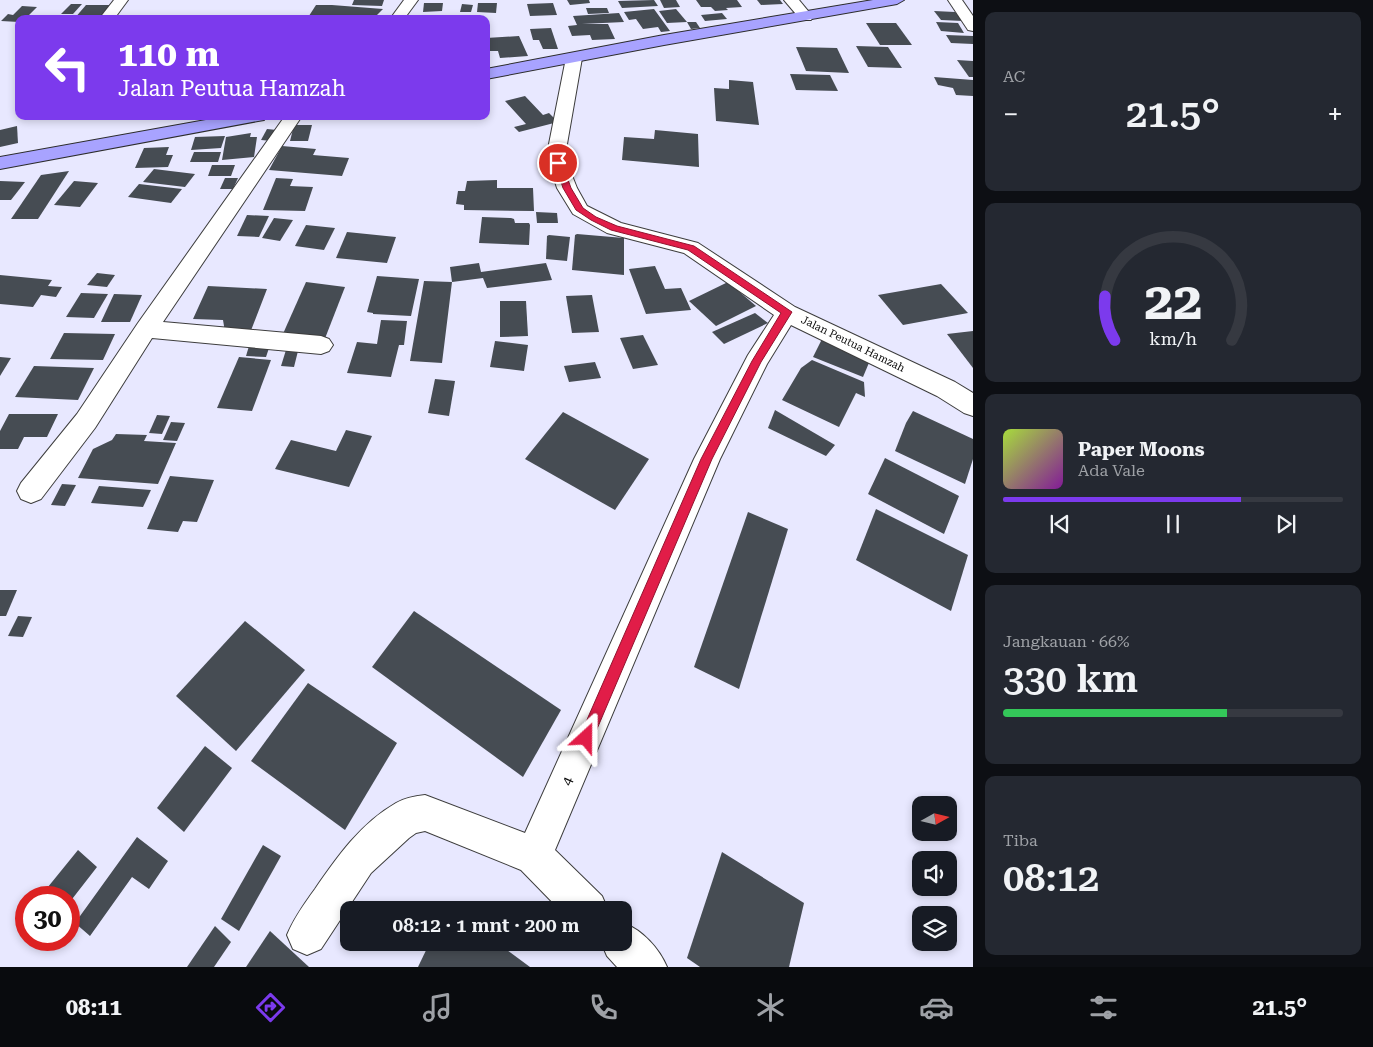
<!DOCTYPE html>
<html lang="id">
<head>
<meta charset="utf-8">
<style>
	:root { --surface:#171b24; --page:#242831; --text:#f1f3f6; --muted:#9ea1a6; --line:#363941; --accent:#7c3aed }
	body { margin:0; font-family:"Roboto Serif",serif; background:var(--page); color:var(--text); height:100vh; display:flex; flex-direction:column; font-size:19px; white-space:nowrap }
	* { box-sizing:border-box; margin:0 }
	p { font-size:16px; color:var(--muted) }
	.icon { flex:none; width:28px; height:28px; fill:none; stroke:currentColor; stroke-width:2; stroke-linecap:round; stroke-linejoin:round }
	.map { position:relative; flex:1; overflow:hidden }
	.side { display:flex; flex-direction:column; gap:12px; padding:12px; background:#0d0f14; width:400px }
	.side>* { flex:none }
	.banner { position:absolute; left:15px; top:15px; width:475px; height:105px; border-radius:10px; box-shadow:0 2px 8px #0003; background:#7c3aed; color:#fff; overflow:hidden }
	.needle { width:32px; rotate:82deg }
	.tools { position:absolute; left:912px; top:796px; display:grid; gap:10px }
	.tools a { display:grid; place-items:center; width:45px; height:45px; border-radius:10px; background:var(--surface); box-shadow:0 2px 8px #0003; font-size:25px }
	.speed { position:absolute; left:15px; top:886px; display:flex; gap:10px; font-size:25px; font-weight:700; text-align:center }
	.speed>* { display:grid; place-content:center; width:65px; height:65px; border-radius:50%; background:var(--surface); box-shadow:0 2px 8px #0003; line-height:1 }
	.speed .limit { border:8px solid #d22; background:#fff; color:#111 }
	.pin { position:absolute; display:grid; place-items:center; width:42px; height:42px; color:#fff; margin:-21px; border:2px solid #fff; border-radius:50%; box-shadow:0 1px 5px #0007 }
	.me { position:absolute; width:55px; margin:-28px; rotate:24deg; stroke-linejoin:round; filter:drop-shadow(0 0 4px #0008) }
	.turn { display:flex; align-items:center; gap:18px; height:105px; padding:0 20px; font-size:22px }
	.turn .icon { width:65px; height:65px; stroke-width:2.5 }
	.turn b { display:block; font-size:35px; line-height:42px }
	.big { font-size:38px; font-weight:600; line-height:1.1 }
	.side .tile { flex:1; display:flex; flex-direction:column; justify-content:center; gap:8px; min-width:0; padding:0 18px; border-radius:10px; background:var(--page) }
	.side .dial { align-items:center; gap:0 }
	.dial svg { height:130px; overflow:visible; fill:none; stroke:var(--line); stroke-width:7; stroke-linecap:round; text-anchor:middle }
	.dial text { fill:var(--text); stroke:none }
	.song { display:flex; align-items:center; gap:15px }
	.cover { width:60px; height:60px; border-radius:8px; background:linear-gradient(135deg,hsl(80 70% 55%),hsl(290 70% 35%)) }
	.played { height:5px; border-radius:2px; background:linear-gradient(90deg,var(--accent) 70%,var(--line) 70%) }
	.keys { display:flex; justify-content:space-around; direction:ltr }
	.heat { display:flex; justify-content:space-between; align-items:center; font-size:28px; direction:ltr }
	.charge { height:8px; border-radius:4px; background:linear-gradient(90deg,#34c759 66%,var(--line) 0) }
	.trip { position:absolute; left:340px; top:901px; width:292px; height:50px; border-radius:10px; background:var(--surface); box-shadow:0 2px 8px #0003; font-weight:600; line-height:50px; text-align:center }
	.tabs { display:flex; height:80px; justify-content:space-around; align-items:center; background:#090b0e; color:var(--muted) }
	.tabs .icon { width:35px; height:35px }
	.tabs .current { color:var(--accent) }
	.tabs b { font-size:22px; color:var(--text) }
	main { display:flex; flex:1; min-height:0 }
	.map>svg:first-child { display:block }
</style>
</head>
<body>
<main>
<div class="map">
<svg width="973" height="967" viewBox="0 0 973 967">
	<rect width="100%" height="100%" fill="#e8e8ff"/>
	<g fill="#464c53">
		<path d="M354,0h30l-2,6 -30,-1z"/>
		<path d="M567,0h22l1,3 -20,2z"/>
		<path d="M654,0l4,6 -36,2 -4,-7z"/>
		<path d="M660,0h16l4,7 -16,1z"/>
		<path d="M696,0h41l5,7 -16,1 2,2 -13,1 -4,-4h-10z"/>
		<path d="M757,0h23l3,4 -22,1z"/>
		<path d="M424,3h19l-1,8 -19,1z"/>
		<path d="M478,3h19l-1,10 -19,-1z"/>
		<path d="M553,3l4,12 -27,1 -3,-12z"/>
		<path d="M71,4h11l-9,10h-12z"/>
		<path d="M462,4l11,1 -2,7h-11z"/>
		<path d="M86,5h24l-11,14h-25z"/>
		<path d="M316,5h16l51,4 -10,10h-66z"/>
		<path d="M22,6l15,1 -12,12h-6v3l-18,-1 7,-7 5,1z"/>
		<path d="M586,8h21l2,5 -21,1z"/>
		<path d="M654,9l16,22 -9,1 -3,-5 -15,2 -7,-10 -7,1 -5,-8z"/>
		<path d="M676,9l11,13 -20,1 -8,-12z"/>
		<path d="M934,11l21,1 8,9 -22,-1z"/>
		<path d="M619,13l5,9 -42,2h26l7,15 -23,1 -2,-5 -18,1 -4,-10 9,-1 -4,-9z"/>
		<path d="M722,13l5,6 -22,2 -4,-6z"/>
		<path d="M687,22h9l4,6 -9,1z"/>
		<path d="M936,22l22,1 6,10 -23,-2z"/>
		<path d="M866,23h30l16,22h-32z"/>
		<path d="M551,28l7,21h-15l-4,-9h-6l-3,-11z"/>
		<path d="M946,35l27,1v8l-22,-1z"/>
		<path d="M519,36l9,20 -28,2 -2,-7h-10l-2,-13z"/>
		<path d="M856,46l32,1 14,21 -34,-1z"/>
		<path d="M796,47l41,1 12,25 -43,-2z"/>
		<path d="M957,60l16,1v16h-4z"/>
		<path d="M790,74l40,1 8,16 -42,-1z"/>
		<path d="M934,77l39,3v16l-17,-1 -3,-7 -15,-3z"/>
		<path d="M729,80l24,2 6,43 -43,-4 -2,-33 15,1z"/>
		<path d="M525,96l18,19 6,-2 9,9 -39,10 -5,-5 12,-3 -21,-23z"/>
		<path d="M294,125h18l-4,16h-18z"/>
		<path d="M17,126l1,17 -18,4v-17z"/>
		<path d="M267,129l10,1 -5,11 -11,-1z"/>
		<path d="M655,130l43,4 1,33 -77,-7 2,-23 30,2z"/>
		<path d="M251,133l-1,4h7l-3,20 -32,3 4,-23z"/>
		<path d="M225,136l-4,12 -30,2 4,-13z"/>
		<path d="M282,146l34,3 -3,6 36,3 -7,18 -73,-6z"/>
		<path d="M169,147l-3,8h7l-5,12 -33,1 9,-20z"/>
		<path d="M194,152h27l-3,10h-28z"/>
		<path d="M212,165h23l-4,11h-23z"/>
		<path d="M154,169l41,5 -10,13 -42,-5z"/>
		<path d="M69,171l-31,48h-27l30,-44z"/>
		<path d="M225,178h13l-5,11h-13z"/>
		<path d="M276,178l17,1 -3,7 23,1 -8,24 -42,-1z"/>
		<path d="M497,180v8h36l1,23 -70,-1v-5l-8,-1 2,-13h7l2,-10z"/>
		<path d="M0,181l25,1 -14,18h-11z"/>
		<path d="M74,181l24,2 -18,24 -26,-2z"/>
		<path d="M139,184l43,5 -11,14 -43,-6z"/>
		<path d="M536,212l21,1 1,10h-21z"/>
		<path d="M247,215l22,1 -10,21 -22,-1z"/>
		<path d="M482,217l29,1 3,1 1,4h14l1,2 -1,20 -50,-2z"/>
		<path d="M274,218l19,2 -13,21 -18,-3z"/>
		<path d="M306,225l29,3 -11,22 -29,-4z"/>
		<path d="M347,232l49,5 -9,26 -51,-5z"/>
		<path d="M577,234l47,4v37l-52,-5 3,-35z"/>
		<path d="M549,235l21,2 -3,24 -21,-2 1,-23z"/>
		<path d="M479,263l2,9 65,-9 6,17 -65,8 -4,-10 -31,4 -10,81 -32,-2 14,-80 28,1 -2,-15z"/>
		<path d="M655,266l10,23 16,-1 10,22 -45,4 -17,-45z"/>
		<path d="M97,273l18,2 -8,12 -20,-2z"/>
		<path d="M0,275l52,5 -4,6 14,1 -6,10 -15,-2 -8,12 -33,-3z"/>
		<path d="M377,276l42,3 -8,37 -38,-2v-1l-6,-1z"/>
		<path d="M306,282l39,5 -21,54 -42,-5z"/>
		<path d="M728,282l28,24 -40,20 -27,-25z"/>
		<path d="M941,284l27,29 -65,12 -25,-30z"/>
		<path d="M208,286l59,3 -17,44 -25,-1 -2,-12 -30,-1z"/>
		<path d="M81,293l27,1 -14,24 -28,-1z"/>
		<path d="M114,294l28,1 -12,27h-29z"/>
		<path d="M592,295l7,37 -27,1 -6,-37z"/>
		<path d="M500,301h26l2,35 -28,1z"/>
		<path d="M755,313l13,10 -44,21 -12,-12z"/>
		<path d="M381,320l26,1 -3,24h-5l-8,32 -44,-4 10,-31 20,2z"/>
		<path d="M973,331v37l-26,-34z"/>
		<path d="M64,333l51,1 -12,26 -53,-1z"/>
		<path d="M643,335l15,30 -25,4 -13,-31z"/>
		<path d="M822,339l49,19 -8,19 -50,-20z"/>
		<path d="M495,341l33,4 -4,26 -34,-4z"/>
		<path d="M249,346l20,2 -3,9 -20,-1z"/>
		<path d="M286,350l12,1 -4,16 -13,-1z"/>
		<path d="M0,357l11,1 -11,18z"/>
		<path d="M239,357l32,3 -19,51 -35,-3z"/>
		<path d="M812,360l52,22 1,15 -9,-4 -17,34 -57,-27 19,-32z"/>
		<path d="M595,362l6,16 -32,4 -5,-16z"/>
		<path d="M34,366l60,2 -16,32 -63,-3z"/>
		<path d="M435,379l20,2 -6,35 -21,-3z"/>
		<path d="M775,410l60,35 -9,11 -58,-28z"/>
		<path d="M913,411l60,28v20l-8,25 -70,-33 11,-28z"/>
		<path d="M563,412l86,47 -34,51 -90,-51z"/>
		<path d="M9,414h49l-11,23h-23l-6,12h-18v-18z"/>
		<path d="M157,415l13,1 -8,18 -13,-1z"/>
		<path d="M171,422l14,1 -8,18 -14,-1z"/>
		<path d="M346,430l26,6 -23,51 -74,-18 16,-29 45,11z"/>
		<path d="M116,434l31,1 -3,6 32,2 -18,41 -80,-6 15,-29 19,-9z"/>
		<path d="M885,458l74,38 -15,38 -76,-40z"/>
		<path d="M170,476l44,4 -17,42 -14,-1 -5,11 -31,-3z"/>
		<path d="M62,484l14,1 -11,21 -14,-1z"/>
		<path d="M99,486l52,4 -8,17 -52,-4z"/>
		<path d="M876,509l92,46 -17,56 -95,-51z"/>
		<path d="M748,512l40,17 -49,160 -45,-22z"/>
		<path d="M0,590h17l-11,26h-6z"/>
		<path d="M414,611l147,99 -38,67 -151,-110z"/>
		<path d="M18,616l14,1 -9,20 -15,-1z"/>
		<path d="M245,621l60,49 -69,81 -60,-55z"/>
		<path d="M308,683l89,60 -52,87 -94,-69z"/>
		<path d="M205,746l27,22 -48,64 -27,-24z"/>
		<path d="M137,837l31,24 -19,28 -17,-12 -42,59 -15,-13z"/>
		<path d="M263,845l18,11 -42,75 -18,-12z"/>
		<path d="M78,850l19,17 -28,36v-5h-30z"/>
		<path d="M722,852l82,51 -15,64h-89l-13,-9z"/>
		<path d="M215,926l16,16 -17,25h-27z"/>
		<path d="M270,931l39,36h-63z"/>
		<path d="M430,942h66l34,25h-112z"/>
	</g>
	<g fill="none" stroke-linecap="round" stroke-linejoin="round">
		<g stroke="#3d3d3d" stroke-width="2">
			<g id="street">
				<path d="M114,0h14l-14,19h-15z"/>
				<path d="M404,0h14l-14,19h-14z"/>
				<path d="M784,0h15l14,17 -2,3h-10z"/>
				<path d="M948,0h14l11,16v15l-5,-1z"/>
				<path d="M574,53l5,2 3,3 -15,86v19l10,25 10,18 34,17 77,20 97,64 160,75 18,11v23l-9,-3 -27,-17 -146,-71 -24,39 -47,95 -165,391 47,46 6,14h-48l-39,-40 -96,-39 -9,2 -7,5 -38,35 -50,76 -14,6 -14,-6 -6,-14c7,-17 17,-31 28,-46 22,-32 46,-66 81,-86 9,-5 19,-7 29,-8l100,38 169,-374 54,-104 26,-40 -90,-62 -77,-20 -34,-19 -16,-26 -8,-25v-19l17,-86 3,-3z"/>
				<path d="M285,116h17l-139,206 158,14 8,3 4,6 -4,6 -8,3 -169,-16 -57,90 -54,71 -10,4 -10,-4 -4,-8 4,-8 56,-69 61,-91z"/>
				<path d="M624,923c19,8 35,25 43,44h-50l-10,-11 -6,-14h23z"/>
			</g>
		</g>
		<g stroke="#2c2c2c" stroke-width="2">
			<g id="secondary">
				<path d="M873,0h31l-7,4 -233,41 -178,34v-10l178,-34z"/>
				<path d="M228,116h38l-2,4 -6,1 -258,48v-12z"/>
			</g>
		</g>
		<use href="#street" fill="#fff" fill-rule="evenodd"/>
		<use href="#secondary" fill="#a8a3ff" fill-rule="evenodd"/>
	</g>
	<path fill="#e11d48" stroke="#92132f" d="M556,161l6,2 9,25 12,20 13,9 21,9 77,20 98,66 -31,50 -49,97 -121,284 -5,2 -5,-2 -2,-5 122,-279 51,-98 29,-48 -93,-63 -77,-20 -20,-10 -15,-10 -13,-22 -8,-25z"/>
	<g text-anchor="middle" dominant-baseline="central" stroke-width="5" stroke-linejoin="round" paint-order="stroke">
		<g font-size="11" fill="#0a0a0a" stroke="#fff">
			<text transform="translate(853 344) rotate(26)">Jalan Peutua Hamzah</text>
		</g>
		<g font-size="14" fill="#0a0a0a" stroke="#fff">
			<text transform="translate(567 781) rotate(-66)">4</text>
		</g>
	</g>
</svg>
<div class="tools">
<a><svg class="needle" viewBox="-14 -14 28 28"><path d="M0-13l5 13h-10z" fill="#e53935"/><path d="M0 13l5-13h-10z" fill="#9ea1a6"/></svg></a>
<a><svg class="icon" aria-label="sound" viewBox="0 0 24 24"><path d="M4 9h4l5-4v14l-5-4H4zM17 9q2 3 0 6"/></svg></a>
<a><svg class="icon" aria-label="layers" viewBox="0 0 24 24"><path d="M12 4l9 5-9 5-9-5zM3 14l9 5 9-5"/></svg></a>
</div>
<div class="speed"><div class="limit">30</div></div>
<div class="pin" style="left:558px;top:163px;background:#d93025"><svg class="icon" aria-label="arrive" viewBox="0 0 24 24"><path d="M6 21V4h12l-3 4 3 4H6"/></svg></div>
<svg class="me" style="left:586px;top:738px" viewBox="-20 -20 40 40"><path d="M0-17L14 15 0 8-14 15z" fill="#e11d48" stroke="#fff" stroke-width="4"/></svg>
<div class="trip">08:12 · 1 mnt · 200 m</div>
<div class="banner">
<div class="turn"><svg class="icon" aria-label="left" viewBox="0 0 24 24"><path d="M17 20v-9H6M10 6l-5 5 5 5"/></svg><div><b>110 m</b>Jalan Peutua Hamzah</div></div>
</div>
</div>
<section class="side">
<div class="tile"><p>AC</p>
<div class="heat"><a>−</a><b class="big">21.5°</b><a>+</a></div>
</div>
<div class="tile dial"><svg viewBox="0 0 100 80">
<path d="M14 69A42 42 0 1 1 86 69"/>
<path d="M14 69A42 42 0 0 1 8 42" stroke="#7c3aed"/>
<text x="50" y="56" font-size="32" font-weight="700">22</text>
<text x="50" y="72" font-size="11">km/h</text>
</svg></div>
<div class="tile">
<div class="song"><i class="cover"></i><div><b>Paper Moons</b><p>Ada Vale</p></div></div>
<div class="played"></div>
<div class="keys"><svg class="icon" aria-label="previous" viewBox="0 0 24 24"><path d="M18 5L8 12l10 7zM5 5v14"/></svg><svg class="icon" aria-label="pause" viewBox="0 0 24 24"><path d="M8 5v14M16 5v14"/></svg><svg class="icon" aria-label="next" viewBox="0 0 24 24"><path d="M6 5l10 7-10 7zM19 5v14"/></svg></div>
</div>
<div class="tile"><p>Jangkauan · 66%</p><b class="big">330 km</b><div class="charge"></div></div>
<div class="tile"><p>Tiba</p><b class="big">08:12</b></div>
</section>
</main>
<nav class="tabs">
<b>08:11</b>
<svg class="icon current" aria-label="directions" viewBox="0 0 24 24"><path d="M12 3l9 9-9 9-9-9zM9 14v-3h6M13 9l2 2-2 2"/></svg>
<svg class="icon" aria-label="music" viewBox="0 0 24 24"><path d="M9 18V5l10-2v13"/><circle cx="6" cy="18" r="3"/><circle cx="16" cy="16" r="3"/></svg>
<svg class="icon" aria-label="phone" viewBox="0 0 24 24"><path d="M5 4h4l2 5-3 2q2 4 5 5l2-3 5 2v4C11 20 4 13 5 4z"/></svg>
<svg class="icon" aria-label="climate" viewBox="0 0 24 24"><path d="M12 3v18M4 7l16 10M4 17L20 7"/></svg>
<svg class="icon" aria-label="car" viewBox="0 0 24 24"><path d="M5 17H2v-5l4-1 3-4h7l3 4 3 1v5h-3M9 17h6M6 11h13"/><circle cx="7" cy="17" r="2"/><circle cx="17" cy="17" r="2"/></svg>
<svg class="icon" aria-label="filters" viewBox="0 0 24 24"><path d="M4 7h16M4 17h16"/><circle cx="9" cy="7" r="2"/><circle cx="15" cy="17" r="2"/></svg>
<b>21.5°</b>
</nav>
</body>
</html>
